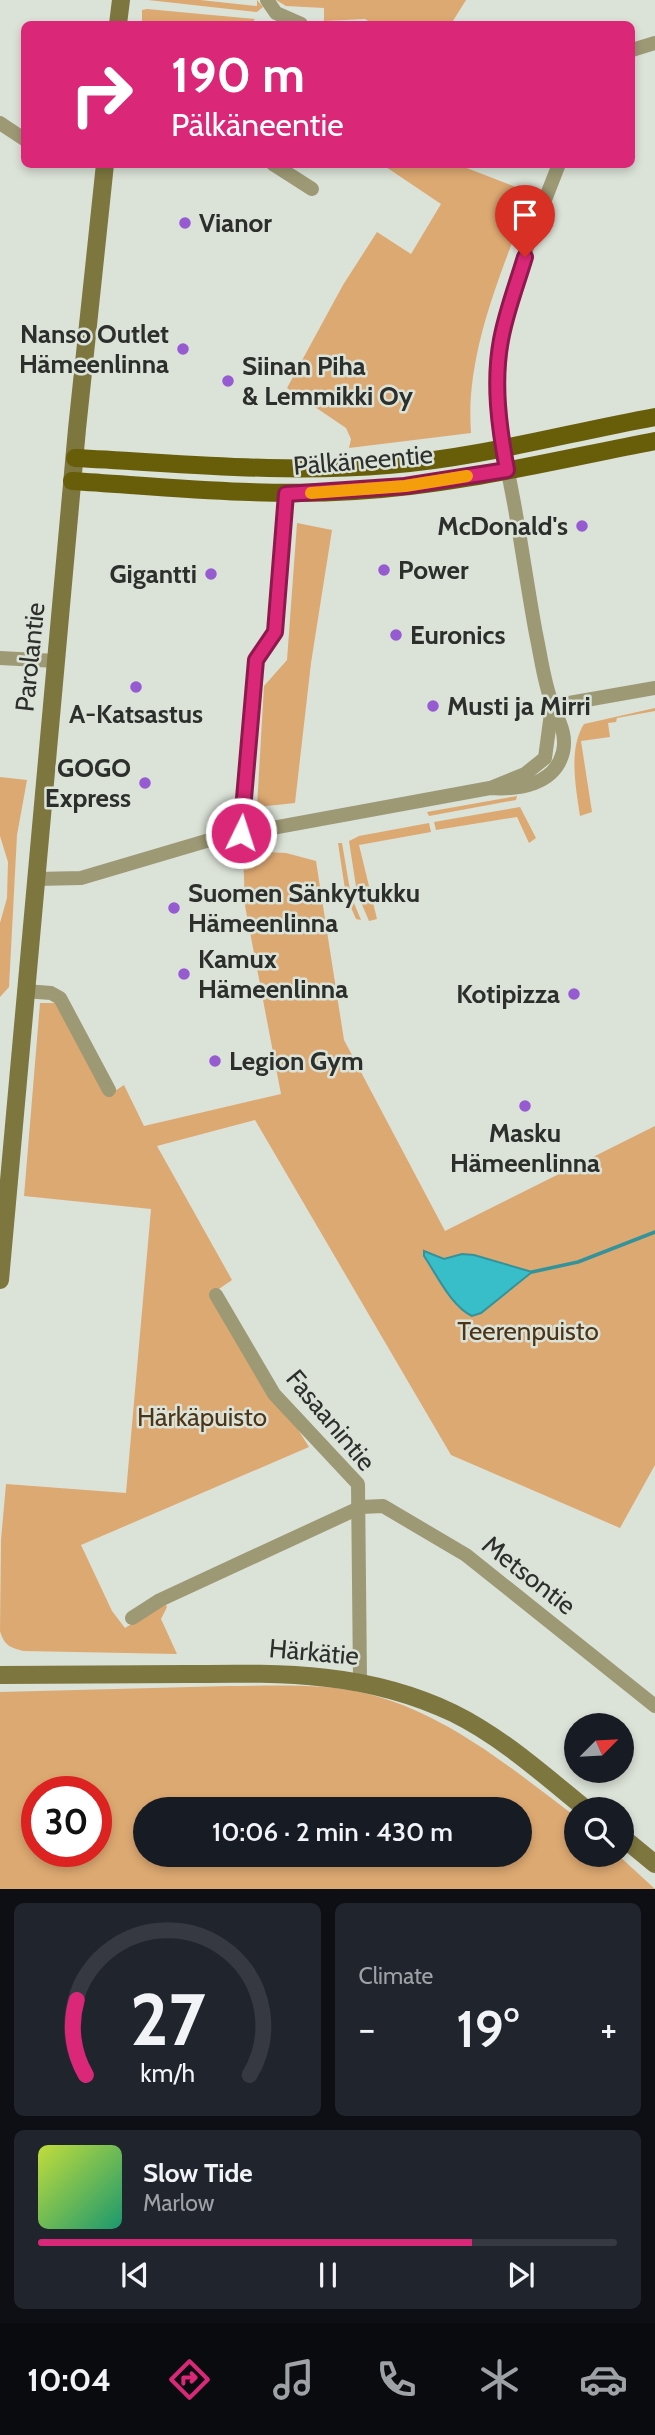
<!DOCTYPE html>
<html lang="en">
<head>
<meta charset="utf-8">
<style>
	:root { --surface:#171b24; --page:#20242c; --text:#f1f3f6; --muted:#9ea1a6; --line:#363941; --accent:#db2777 }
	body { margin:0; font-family:Cabin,sans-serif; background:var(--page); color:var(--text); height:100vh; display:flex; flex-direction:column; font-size:26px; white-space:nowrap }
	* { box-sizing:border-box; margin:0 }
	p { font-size:23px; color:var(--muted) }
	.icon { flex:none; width:38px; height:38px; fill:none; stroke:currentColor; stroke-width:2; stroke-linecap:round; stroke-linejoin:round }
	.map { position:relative; height:1889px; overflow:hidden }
	.panel { display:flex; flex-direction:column; gap:14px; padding:14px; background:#0d0f14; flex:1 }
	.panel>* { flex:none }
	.hud { position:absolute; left:21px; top:21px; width:614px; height:147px; border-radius:10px; box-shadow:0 4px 10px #0003; background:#db2777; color:#fff; overflow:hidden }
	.needle { width:46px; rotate:66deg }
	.controls { position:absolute; left:564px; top:1713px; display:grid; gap:14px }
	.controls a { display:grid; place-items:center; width:70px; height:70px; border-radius:50%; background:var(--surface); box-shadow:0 4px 10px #0003; font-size:35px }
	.speed { position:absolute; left:21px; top:1776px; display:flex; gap:14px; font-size:35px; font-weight:700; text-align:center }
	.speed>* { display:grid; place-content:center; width:91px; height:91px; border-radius:50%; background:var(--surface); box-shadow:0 4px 10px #0003; line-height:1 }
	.speed .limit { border:10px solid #d22; background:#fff; color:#111 }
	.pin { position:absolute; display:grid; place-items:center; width:60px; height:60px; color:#fff; margin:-72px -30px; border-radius:50% 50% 50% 0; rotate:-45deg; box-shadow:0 0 7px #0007 }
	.pin .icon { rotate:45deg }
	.me { position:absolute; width:77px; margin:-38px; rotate:4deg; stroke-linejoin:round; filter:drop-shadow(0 0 5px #0008) }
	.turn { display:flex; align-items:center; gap:24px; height:147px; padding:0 35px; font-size:32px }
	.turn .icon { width:91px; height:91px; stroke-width:2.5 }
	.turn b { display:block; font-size:49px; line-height:60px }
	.big { font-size:52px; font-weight:600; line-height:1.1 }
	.panel .tile { flex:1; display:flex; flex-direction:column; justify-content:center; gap:10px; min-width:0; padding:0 24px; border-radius:10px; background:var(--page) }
	.panel .dial { align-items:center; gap:0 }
	.dial svg { height:182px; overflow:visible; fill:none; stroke:var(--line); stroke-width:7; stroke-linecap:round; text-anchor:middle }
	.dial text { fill:var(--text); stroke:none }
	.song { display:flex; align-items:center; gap:21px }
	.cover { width:84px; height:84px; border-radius:10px; background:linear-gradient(135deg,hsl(70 70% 55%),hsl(160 70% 35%)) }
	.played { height:7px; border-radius:4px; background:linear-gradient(90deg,var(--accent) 75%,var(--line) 75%) }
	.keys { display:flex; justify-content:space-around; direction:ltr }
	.heat { display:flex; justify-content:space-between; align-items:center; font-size:38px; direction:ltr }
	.panel .tiles { flex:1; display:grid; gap:14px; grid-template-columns:1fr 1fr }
	.tile:last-child { grid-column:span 2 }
	.trip { position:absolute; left:133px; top:1797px; width:399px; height:70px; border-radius:35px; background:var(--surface); box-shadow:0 4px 10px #0003; font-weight:600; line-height:70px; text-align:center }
	.menu { display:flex; height:112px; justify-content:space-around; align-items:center; background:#090b0e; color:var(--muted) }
	.menu .icon { width:49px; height:49px }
	.menu .selected { color:var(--accent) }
	.menu b { font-size:32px; color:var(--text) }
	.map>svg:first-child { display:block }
</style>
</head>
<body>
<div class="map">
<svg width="655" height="1889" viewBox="0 0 655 1889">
	<rect width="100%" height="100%" fill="#dbe2d7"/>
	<g fill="#dda972" fill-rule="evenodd">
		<path d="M148,0h52l57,6v-6l6,7 -6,5z"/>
		<path d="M276,0h190l-15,24h-78l-8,-5 -41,2v-13l-38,-2z"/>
		<path d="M147,9l108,10 -4,5h-109v-14z"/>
		<path d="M383,165h76l72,28c-28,76 -66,158 -60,240l-122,15 2,-9 -5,-11 -59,-40 56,-103 34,-53 34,22 30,-50z"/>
		<path d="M297,523l35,7 -21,133 -16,140 -38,4 7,-121 23,-26z"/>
		<path d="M655,708v3l-38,7 -1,4 -8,1 2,14 -29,4 11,71 -12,4c-4,-28 -12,-67 4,-92z"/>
		<path d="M0,777l27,3 -10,55 -8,152 -9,10v-74l7,-25 1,-36 -8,-26z"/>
		<path d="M517,796l-1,4 -87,16 -2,-4z"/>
		<path d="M520,807l16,31 -7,5 -12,-26 -81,13 -2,-8z"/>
		<path d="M429,823l2,9 -72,13 18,74 -8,2 -12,-28 -8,-52 10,-5z"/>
		<path d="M338,843h4l9,53 10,24 -5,-1 -10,-23z"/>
		<path d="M243,851l43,2 30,8 28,179 101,191 210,-105v339l-35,63 -169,-73 -196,-335 -98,26 75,134 -19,13 96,154 -228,98 31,66 13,17 40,-25 2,4 -6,12 16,35 -153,-3c-14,-3 -20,-6 -24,-20l1,-91 5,-56 120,9 25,-284 -127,-13 16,-193h16l51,93 17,-11 20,41 137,-32 -36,-188z"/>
		<path d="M229,1686c44,0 92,-3 135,7 81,19 147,75 212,124v38h42l37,34h-655v-197zM37,1792h59v60h-59zM145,1810h375v45h-375z"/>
	</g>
	<path fill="#37bec9" stroke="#34939a" stroke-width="2" d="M424,1251l20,8 18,-5 12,1 58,17 -51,41 -9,3c-21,-10 -35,-41 -48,-60z"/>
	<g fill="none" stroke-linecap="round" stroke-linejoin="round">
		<path stroke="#34939a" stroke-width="3.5" d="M532,1272l46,-10 77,-30"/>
		<g stroke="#9d9975" stroke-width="14">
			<path d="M267,0l9,13 25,11"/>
			<path d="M632,50l23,-7"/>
			<path d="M0,123l24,16"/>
			<path d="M273,164l39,25"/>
			<path d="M0,658l56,3"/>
			<path d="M552,706l103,-18"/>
			<path d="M493,787l32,-13 20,-16 7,-52"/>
			<path d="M241,833l15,-173 19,-28 11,-139"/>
			<path d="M36,879l45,-1 132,-39 277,-51c28,2 65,-3 73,-36 4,-18 -4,-30 -10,-46 -9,-22 -12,-49 -17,-72 -8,-43 -14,-87 -22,-131 -10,-53 -23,-108 -13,-162 10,-60 36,-120 58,-177"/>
			<path d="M25,991l26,2 9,5 49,92"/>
			<path d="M216,1295l58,99 84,90 2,196"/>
			<path d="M132,1618l28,-18 201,-93 22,-1 83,49 189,151"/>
		</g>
		<g stroke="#7e763f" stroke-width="18">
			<path d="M118,24l3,-24"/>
			<path d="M0,1280l77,-851 28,-265"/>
			<path d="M0,1675c62,0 125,-1 187,-1 94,-1 178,-3 266,39 49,24 92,63 134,97"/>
			<path d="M621,1836l34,28"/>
		</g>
		<g stroke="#685d09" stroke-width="18">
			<path d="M75,458c105,5 208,16 313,7 90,-7 179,-32 267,-48"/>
			<path d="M72,481c95,6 188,16 283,10 101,-6 201,-31 300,-50"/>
		</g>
	</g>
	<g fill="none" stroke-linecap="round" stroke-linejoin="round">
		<g stroke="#8e194d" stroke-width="18">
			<path id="route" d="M241,833l15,-173 19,-28 11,-138 119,-8 102,-16c-8,-43 -14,-87 -6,-130 5,-28 16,-56 24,-83"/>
		</g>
		<use href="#route" stroke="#db2777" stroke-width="12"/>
		<path stroke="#f59e0b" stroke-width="12" d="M311,493l94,-7 62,-10"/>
	</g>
	<g fill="#965ad1" stroke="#dbe2d7" stroke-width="2.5">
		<circle cx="185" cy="223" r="7"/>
		<circle cx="183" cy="349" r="7"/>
		<circle cx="228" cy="381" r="7"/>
		<circle cx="582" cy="526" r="7"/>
		<circle cx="384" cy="570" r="7"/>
		<circle cx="211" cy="574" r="7"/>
		<circle cx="396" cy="635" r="7"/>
		<circle cx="136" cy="687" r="7"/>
		<circle cx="433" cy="706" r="7"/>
		<circle cx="145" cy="783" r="7"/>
		<circle cx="174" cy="908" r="7"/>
		<circle cx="184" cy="974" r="7"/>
		<circle cx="574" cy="994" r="7"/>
		<circle cx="215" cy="1061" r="7"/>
		<circle cx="525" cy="1106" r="7"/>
	</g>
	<g text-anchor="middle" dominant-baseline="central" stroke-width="5" stroke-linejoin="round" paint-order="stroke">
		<g font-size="26" font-weight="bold" fill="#2c2f2b" stroke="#dbe2d7" text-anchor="start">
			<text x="199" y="223">Vianor</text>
			<text x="169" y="334" text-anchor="end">Nanso Outlet<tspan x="169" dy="30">Hämeenlinna</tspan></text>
			<text x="242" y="366">Siinan Piha<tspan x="242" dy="30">&amp; Lemmikki Oy</tspan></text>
			<text x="568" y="526" text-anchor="end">McDonald's</text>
			<text x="398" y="570">Power</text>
			<text x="197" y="574" text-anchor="end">Gigantti</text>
			<text x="410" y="635">Euronics</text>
			<text x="447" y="706">Musti ja Mirri</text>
			<text x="136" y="714" text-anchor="middle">A-Katsastus</text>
			<text x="131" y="768" text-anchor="end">GOGO<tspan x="131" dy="30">Express</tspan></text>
			<text x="188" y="893">Suomen Sänkytukku<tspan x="188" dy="30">Hämeenlinna</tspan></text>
			<text x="198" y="959">Kamux<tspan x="198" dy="30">Hämeenlinna</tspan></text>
			<text x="560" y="994" text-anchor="end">Kotipizza</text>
			<text x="229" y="1061">Legion Gym</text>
			<text x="525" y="1133" text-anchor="middle">Masku<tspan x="525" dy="30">Hämeenlinna</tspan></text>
		</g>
		<g font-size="26" fill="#2c2f2b" stroke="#dbe2d7">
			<text transform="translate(363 460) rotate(-5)">Pälkäneentie</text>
			<text transform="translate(30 657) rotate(-84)">Parolantie</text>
			<text transform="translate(331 1420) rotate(50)">Fasaanintie</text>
			<text transform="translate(529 1575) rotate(38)">Metsontie</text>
			<text transform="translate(314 1652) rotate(5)">Härkätie</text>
		</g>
		<g font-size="26" fill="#4d3416" stroke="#dbe2d7">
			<text x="528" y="1331">Teerenpuisto</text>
			<text x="202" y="1417">Härkäpuisto</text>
		</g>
	</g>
</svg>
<div class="controls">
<a><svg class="needle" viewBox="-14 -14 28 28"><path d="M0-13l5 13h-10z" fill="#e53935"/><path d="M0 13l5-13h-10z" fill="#9ea1a6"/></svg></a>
<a><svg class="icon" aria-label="search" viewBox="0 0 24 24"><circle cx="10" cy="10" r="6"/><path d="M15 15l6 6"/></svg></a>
</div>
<div class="speed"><div class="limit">30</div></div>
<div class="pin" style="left:525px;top:257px;background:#d93025"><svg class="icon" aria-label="arrive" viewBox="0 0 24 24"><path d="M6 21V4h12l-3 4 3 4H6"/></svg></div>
<svg class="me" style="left:241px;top:833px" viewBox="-20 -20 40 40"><circle r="17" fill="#db2777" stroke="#fff" stroke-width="3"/><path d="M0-11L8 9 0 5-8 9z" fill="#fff"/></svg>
<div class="trip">10:06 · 2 min · 430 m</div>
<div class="hud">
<div class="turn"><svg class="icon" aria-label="right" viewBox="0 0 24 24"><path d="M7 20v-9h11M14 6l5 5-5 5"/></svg><div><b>190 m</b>Pälkäneentie</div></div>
</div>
</div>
<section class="panel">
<div class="tiles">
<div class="tile dial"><svg viewBox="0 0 100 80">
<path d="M14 69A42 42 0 1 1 86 69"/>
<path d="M14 69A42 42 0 0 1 10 36" stroke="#db2777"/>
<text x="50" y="56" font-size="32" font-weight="700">27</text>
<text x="50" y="72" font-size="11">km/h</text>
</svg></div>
<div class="tile"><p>Climate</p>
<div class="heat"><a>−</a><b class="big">19°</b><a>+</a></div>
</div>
<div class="tile">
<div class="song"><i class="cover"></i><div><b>Slow Tide</b><p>Marlow</p></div></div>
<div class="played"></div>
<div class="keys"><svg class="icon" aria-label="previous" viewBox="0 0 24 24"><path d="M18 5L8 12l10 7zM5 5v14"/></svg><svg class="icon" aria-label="pause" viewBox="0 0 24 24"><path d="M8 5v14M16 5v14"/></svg><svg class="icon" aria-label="next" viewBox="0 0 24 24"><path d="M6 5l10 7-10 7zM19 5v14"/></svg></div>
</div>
</div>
</section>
<nav class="menu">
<b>10:04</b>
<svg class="icon selected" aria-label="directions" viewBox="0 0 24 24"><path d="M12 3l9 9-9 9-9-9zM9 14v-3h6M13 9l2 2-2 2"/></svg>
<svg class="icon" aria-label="music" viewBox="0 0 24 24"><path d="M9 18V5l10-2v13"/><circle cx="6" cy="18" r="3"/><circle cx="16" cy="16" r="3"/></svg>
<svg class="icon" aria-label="phone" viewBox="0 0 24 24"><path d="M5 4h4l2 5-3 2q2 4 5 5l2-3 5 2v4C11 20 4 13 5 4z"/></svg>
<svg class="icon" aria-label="climate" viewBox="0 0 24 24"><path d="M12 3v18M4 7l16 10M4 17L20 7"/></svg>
<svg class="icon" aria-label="car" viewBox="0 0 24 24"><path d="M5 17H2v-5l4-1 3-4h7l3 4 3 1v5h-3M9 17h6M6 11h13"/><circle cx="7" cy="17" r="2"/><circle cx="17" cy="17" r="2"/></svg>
</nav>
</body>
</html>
